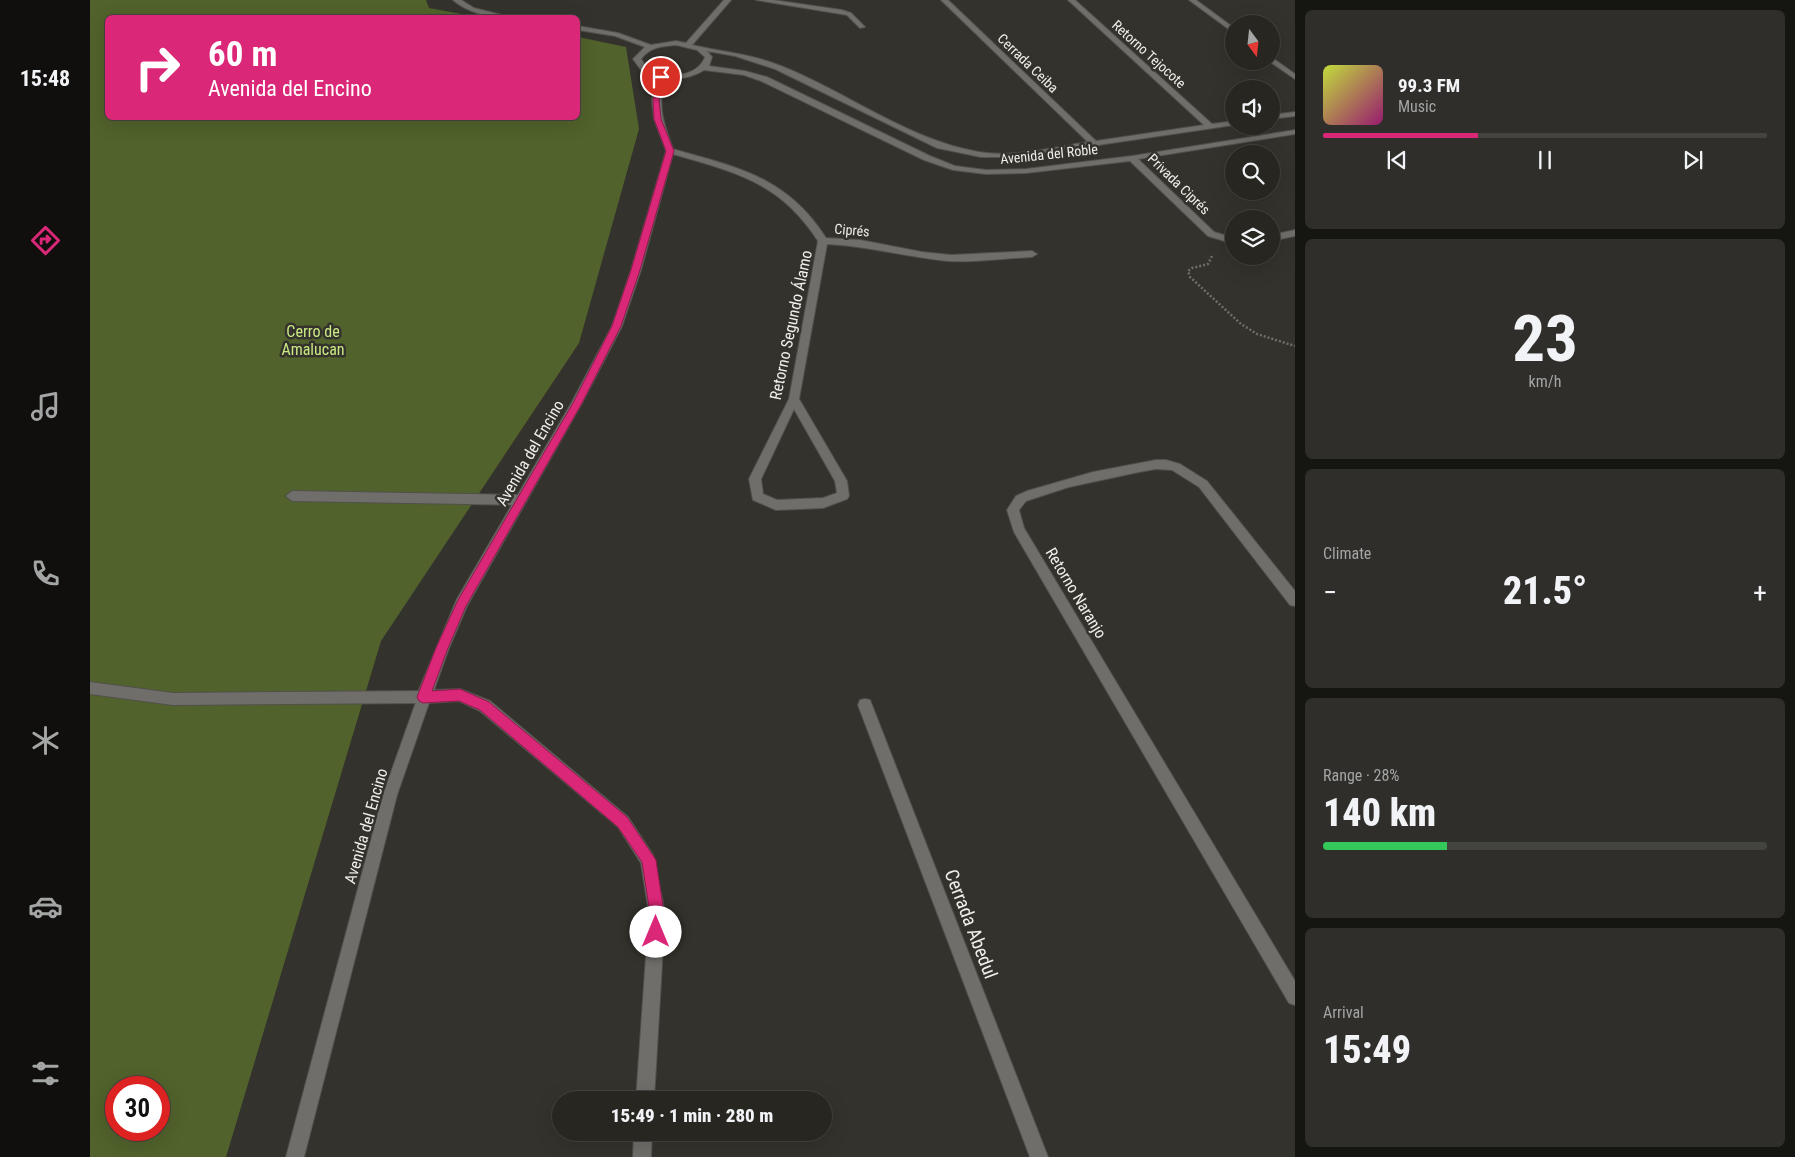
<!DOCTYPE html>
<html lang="en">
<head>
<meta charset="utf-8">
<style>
	:root { --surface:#272621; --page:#2f2e2a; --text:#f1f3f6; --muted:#a4a5a5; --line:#43433f; --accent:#db2777 }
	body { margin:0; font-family:"Roboto Condensed",sans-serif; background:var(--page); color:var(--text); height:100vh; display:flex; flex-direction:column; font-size:19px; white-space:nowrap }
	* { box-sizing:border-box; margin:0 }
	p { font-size:16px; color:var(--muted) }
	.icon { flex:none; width:28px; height:28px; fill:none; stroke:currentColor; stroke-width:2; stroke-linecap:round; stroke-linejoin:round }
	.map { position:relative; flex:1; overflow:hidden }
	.sheet { display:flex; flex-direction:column; gap:10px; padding:10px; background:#151512; width:500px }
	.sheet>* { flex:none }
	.banner { position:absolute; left:15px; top:15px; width:475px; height:105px; border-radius:8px; box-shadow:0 5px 20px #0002,0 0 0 1px var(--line); background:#db2777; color:#fff; overflow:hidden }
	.needle { width:32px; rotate:165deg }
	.buttons { position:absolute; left:1135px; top:15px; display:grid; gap:10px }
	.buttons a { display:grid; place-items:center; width:55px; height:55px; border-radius:50%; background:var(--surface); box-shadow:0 5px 20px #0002,0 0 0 1px var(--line); font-size:25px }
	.speed { position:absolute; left:15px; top:1076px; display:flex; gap:10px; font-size:25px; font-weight:700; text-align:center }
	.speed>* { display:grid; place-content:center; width:65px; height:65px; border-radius:50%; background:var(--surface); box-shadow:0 5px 20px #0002,0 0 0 1px var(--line); line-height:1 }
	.speed .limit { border:8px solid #d22; background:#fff; color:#111 }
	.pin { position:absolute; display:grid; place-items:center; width:42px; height:42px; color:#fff; margin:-21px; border:2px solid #fff; border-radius:50%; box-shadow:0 1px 5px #0007 }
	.me { position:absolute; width:55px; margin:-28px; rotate:0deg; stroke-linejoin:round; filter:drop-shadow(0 0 4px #0008) }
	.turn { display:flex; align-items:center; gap:18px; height:105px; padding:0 20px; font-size:22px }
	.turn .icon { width:65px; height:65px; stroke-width:2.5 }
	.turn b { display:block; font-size:35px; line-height:42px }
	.big { font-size:38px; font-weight:800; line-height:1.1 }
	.sheet .tile { flex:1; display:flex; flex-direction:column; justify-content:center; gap:8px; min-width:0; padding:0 18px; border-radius:8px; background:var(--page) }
	.sheet .dial { align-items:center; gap:0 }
	.dial b { font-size:65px; line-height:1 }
	.song { display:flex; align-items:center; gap:15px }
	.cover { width:60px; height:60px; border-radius:8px; background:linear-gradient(135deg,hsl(70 70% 55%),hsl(320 70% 35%)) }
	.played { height:5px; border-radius:2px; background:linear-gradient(90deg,var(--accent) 35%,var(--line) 35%) }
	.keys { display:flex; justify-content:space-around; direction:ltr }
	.heat { display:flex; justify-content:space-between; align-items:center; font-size:28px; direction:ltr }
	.charge { height:8px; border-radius:4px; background:linear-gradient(90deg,#34c759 28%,var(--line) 0) }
	.trip { position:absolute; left:462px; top:1091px; width:280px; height:50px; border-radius:25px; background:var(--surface); box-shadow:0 5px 20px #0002,0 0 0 1px var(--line); font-weight:800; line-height:50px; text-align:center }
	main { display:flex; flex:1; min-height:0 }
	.dock { display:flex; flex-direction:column; width:90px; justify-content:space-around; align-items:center; background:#100f0d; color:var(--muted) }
	.dock .icon { width:35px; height:35px }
	.dock .current { color:var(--accent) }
	.dock b { font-size:22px; color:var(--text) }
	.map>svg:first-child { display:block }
</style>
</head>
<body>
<main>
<nav class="dock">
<b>15:48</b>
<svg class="icon current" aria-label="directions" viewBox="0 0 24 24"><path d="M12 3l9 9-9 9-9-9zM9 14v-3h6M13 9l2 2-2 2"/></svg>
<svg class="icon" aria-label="music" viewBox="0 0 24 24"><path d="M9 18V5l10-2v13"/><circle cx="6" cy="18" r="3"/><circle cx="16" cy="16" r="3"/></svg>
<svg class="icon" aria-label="phone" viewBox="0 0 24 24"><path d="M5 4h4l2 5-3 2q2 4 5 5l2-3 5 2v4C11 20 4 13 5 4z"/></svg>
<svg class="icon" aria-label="climate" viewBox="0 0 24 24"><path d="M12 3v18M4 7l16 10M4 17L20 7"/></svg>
<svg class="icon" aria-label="car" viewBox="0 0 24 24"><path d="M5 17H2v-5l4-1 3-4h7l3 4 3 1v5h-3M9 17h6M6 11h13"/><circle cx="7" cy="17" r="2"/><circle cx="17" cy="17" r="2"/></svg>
<svg class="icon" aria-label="filters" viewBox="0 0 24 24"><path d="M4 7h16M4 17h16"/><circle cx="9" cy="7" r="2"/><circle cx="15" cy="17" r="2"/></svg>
</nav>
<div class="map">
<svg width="1205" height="1157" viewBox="0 0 1205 1157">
	<rect width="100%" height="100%" fill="#34322c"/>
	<path fill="#51622c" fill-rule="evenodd" d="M0,0h336l3,8 49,9 -370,1v100h470v-81l48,10 13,82 -60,214 -198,298 -155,516h-136zM26,1088h43v42h-43z"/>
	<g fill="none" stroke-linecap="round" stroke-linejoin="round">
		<g stroke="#52504b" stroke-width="2">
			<g id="service">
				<path d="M202,491l229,4 4,2 2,3 -2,3 -4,2 -229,-4 -6,-5z"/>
				<path d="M0,682l83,11 250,-2 5,1 2,5 -2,5 -5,1 -250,2 -83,-11z"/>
			</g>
		</g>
		<g stroke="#52504b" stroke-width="2">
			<g id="minor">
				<path d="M363,0h8l13,8 40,10c-21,0 -45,-4 -61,-18z"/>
				<path d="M634,0h7l-39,45c30,7 60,9 89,21 66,26 127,74 198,86 35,6 75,-5 109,-10l-147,-142h7l148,141 108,-16 -136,-125h7l137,124 22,-3v4l-217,32h-36l-44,-9 -162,-79 -40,-13 -28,-5 5,6 -3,9 36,5 22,6 163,79 25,10 31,4 40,-1 106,-13 163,-26v4l-157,25 76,73 20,6v6l-26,-8 -78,-75 -104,12 -40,1 -33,-4 -29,-10 -163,-79 -17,-6 -40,-5c-12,8 -26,9 -40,10 -6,30 -1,41 9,69 66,19 114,28 153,89l34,2 62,12 29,3 81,-4 5,3 -5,3c-27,1 -57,6 -84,4 -41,-4 -80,-15 -121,-17l-28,155 48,82 2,15 -2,3 -24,9 -47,2 -23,-10 -4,-21 40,-80 29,-158c-38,-59 -81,-68 -145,-87l-32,116 -19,56 -40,77 -115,203 -18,42 -15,42 26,-1 30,12 138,116 25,38 12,58 -11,187h-18l13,-187 -8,-50 -23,-36 -138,-116 -21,-10 -30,2 -32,92 -93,362h-18l97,-362 34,-96 -1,-2 41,-98 115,-197 40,-76 19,-56 35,-119 -12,-32 -2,-19 5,-22 -13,-4 -11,-15 12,-12 -30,-11 -37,-6v-4l40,7 33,12 25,-4 10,2zM586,45l21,5 8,7c-7,19 -37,23 -54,14 -4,-2 -7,-8 -10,-12 9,-12 21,-13 35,-14zM704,409l41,72 2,12 -14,5 -46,2 -14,-6 -2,-15z"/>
				<path d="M666,0h17l69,10 9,3 14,14 -5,1 -13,-13 -6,-1z"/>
				<path d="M1099,0h7l38,28v5z"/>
				<path d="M1181,57l24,17v5l-26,-18h2z"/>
				<path d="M1205,112v4l-24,3v-4z"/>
				<path d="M1205,230v6l-24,5v-6z"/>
				<path d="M1066,460h10l14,4 27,17 88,110v15l-5,-1 -91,-118 -27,-17 -16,-1 -17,3 -70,15 -43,14 -7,9 5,18 271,453v24l-6,-2 -275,-471 -7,-22 9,-14 11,-5 66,-19z"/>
				<path d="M775,699l5,1 2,5 176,452h-18l-172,-452 2,-5z"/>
				<path d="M544,1132h18l-1,25h-18z"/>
			</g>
		</g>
		<path stroke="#706f69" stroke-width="2.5" stroke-dasharray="2 2" stroke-linecap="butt" d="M1122,256l-4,8 -16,4 -4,3 2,6 51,47 16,10 38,12"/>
		<use href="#service" fill="#706e6b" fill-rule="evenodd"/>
		<use href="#minor" fill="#706e6b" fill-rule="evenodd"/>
	</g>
	<path fill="#db2777" stroke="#8e194d" d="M571,75l4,2 -6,23 2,19 13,32 -34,119 -19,56 -39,77 -116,203 -18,42 -16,43 28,-2 29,13 138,115 29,43 8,53 -3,24 -5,2 -5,-2 -3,-5 2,-19 -8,-51 -24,-35 -138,-117 -21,-9 -36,2 -4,-2 -2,-4 19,-49 22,-48 115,-197 39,-77 19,-56 35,-119 -12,-32 -1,-19 5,-23z"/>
	<g text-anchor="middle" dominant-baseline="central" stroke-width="5" stroke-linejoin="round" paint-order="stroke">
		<g font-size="14" fill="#f0efeb" stroke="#34322c">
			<text transform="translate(1059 54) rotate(42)">Retorno Tejocote</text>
			<text transform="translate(938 63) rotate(44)">Cerrada Ceiba</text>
			<text transform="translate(959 154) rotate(-6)">Avenida del Roble</text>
			<text transform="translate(1089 184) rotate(44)">Privada Ciprés</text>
			<text transform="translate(762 230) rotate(5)">Ciprés</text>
		</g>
		<g font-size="16" fill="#f0efeb" stroke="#34322c">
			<text transform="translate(701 325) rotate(-78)">Retorno Segundo Álamo</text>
			<text transform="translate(440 453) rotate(-60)">Avenida del Encino</text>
			<text transform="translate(986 593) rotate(59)">Retorno Naranjo</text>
			<text transform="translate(276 826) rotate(-74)">Avenida del Encino</text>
		</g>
		<g font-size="16" fill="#c9e983" stroke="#34322c">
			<text x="223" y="331">Cerro de<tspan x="223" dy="18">Amalucan</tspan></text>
		</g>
		<g font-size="19" fill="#f0efeb" stroke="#34322c">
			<text transform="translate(881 924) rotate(69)">Cerrada Abedul</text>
		</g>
	</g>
</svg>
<div class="buttons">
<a><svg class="needle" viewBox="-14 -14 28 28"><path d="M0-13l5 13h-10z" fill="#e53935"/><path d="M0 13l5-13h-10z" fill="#a4a5a5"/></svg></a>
<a><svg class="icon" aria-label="sound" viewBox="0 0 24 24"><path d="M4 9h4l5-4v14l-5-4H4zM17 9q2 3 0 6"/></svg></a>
<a><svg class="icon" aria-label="search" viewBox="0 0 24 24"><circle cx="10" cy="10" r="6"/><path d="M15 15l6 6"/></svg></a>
<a><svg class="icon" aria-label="layers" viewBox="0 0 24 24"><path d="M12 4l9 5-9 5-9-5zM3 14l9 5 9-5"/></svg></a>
</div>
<div class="speed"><div class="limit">30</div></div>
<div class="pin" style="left:571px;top:77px;background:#d93025"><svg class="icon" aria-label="arrive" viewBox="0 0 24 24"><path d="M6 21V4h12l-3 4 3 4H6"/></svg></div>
<svg class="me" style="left:566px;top:932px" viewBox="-20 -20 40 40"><circle r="19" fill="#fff"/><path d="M0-13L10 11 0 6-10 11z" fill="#db2777"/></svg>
<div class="trip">15:49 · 1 min · 280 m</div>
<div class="banner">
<div class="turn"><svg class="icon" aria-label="right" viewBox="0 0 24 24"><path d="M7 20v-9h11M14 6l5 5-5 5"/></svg><div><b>60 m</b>Avenida del Encino</div></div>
</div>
</div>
<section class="sheet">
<div class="tile">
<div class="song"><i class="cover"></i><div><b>99.3 FM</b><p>Music</p></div></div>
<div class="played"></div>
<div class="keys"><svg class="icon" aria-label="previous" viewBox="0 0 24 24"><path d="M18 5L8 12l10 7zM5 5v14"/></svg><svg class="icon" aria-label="pause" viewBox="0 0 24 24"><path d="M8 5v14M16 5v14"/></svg><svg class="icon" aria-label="next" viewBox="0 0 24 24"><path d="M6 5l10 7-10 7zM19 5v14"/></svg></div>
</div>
<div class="tile dial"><b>23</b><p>km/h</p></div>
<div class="tile"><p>Climate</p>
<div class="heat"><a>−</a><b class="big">21.5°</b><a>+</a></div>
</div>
<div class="tile"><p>Range · 28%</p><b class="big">140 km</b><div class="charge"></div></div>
<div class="tile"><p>Arrival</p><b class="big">15:49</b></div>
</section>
</main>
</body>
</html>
